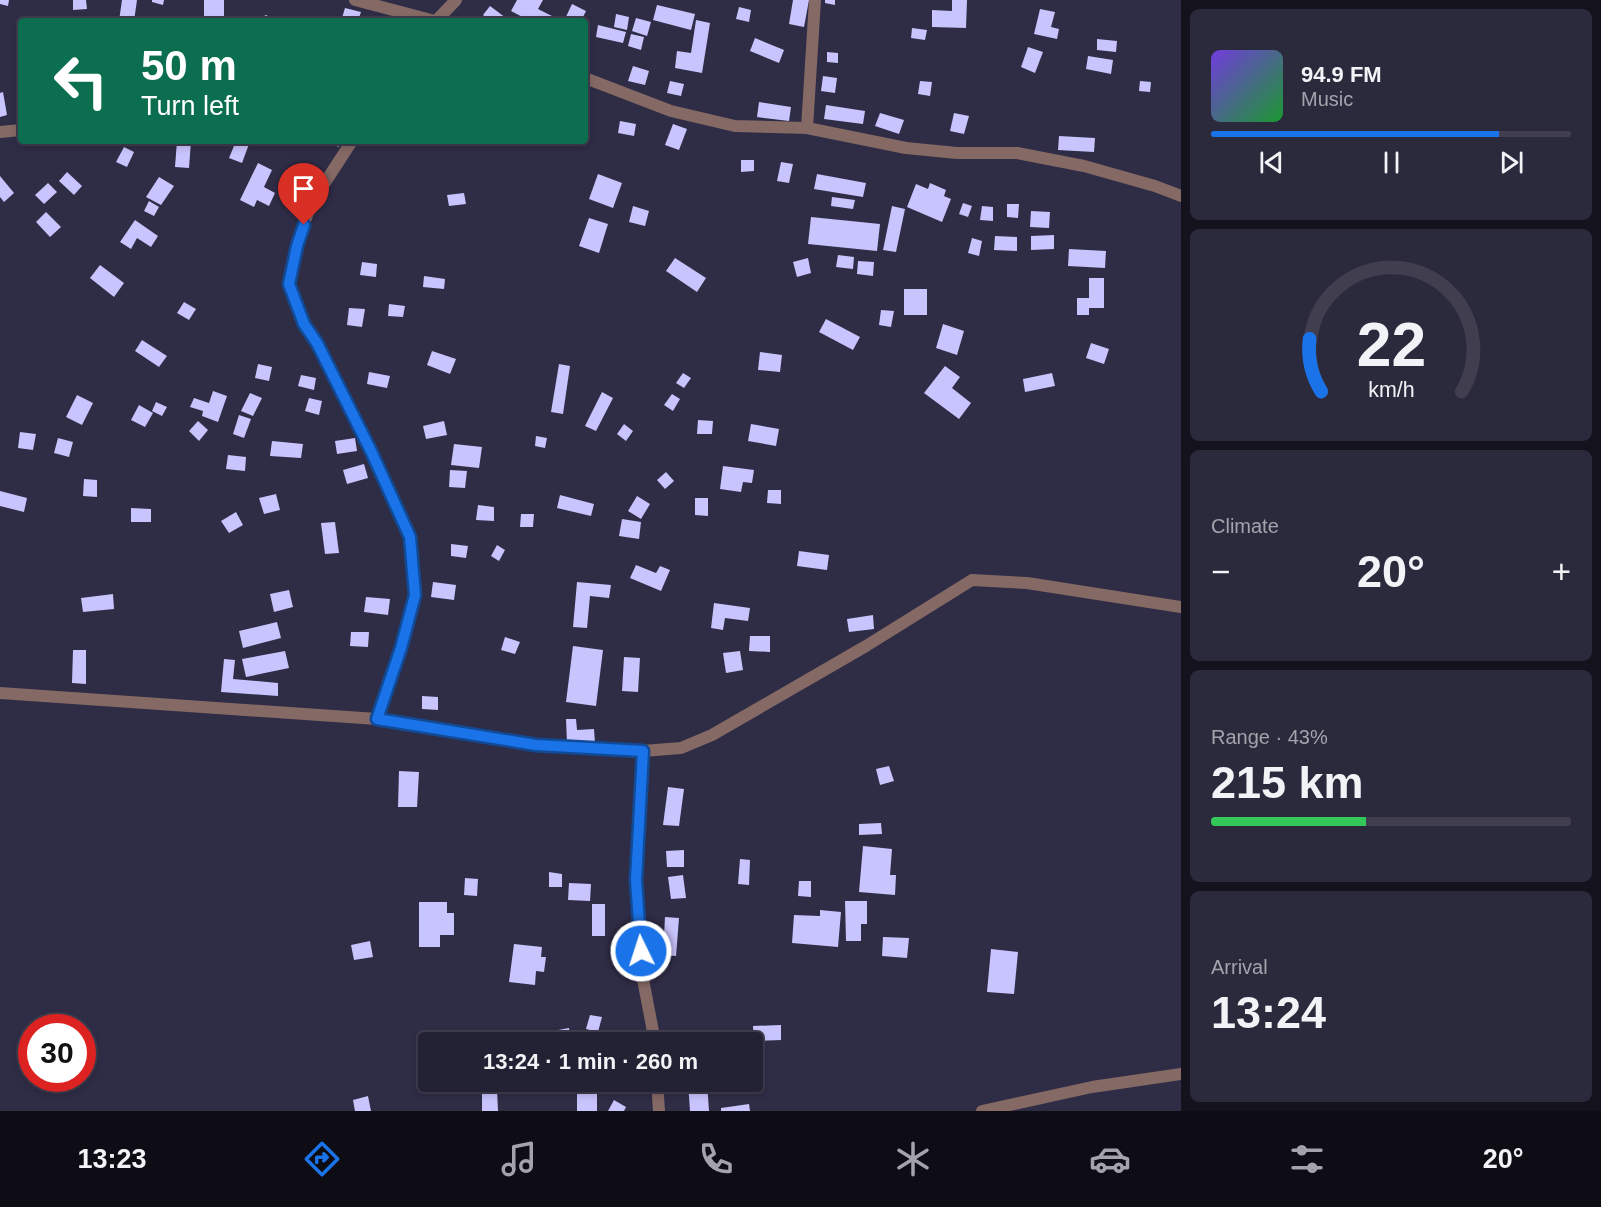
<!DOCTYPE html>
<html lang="en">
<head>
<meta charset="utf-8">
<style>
	:root { --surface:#232134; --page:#2b293c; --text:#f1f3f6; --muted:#a3a3ac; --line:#403e4f; --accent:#1a73e8 }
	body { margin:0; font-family:Arial,sans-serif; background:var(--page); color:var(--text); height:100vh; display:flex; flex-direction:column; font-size:22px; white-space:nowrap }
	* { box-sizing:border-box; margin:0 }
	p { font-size:20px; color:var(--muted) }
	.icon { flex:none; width:33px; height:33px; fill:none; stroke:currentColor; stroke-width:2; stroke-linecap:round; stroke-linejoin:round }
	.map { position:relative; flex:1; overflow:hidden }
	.drawer { display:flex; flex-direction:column; gap:9px; padding:9px; background:#13121d; width:420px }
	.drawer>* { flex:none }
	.guide { position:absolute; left:18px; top:18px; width:570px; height:126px; border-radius:6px; box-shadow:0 3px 9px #0003,0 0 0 2px var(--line); background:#0b6e4f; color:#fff; overflow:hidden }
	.speed { position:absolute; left:18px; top:1014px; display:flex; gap:12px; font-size:30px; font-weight:700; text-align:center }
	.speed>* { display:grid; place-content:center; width:78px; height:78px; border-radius:50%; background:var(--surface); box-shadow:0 3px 9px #0003,0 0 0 2px var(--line); line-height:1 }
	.speed .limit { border:9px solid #d22; background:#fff; color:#111 }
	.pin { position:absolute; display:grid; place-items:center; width:51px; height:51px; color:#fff; margin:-62px -26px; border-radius:50% 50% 50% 0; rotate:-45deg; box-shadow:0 0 6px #0007 }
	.pin .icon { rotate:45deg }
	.me { position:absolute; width:66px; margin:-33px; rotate:356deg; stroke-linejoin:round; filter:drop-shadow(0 0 4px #0008) }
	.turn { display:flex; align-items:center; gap:21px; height:126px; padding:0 24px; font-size:27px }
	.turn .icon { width:78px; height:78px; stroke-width:2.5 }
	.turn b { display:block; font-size:42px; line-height:51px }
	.big { font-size:45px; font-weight:800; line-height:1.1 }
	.drawer .card { flex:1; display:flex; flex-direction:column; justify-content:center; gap:9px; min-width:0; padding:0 21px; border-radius:9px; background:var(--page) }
	.drawer .dial { align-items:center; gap:0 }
	.dial svg { height:156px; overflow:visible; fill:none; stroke:var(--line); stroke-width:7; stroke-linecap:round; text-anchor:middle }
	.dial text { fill:var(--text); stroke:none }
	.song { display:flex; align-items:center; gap:18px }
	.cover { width:72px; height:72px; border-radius:9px; background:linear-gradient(135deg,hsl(260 70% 55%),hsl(130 70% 35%)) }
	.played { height:6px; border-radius:3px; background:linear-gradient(90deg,var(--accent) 80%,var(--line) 80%) }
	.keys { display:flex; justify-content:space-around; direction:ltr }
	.heat { display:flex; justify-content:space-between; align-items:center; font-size:33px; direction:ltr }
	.charge { height:9px; border-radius:4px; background:linear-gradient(90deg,#34c759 43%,var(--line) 0) }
	.trip { position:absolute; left:418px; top:1032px; width:345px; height:60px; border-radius:6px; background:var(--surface); box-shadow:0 3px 9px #0003,0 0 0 2px var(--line); font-weight:800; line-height:60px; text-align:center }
	.dock { display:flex; height:96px; justify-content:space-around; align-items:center; background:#0e0d15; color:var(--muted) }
	.dock .icon { width:42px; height:42px }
	.dock .selected { color:var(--accent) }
	.dock b { font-size:27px; color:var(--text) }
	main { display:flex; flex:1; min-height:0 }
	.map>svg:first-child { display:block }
</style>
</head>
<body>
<main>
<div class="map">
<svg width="1181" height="1111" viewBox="0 0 1181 1111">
	<rect width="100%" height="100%" fill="#2f2c46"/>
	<g fill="#c8c4fd">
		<path d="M0,0h9l-1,6 -8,-2z"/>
		<path d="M73,0h13l1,9 -14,1z"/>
		<path d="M122,0h15l-3,21h-15z"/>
		<path d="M152,0h12l-1,5 -11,-3z"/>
		<rect x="204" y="0" width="20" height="21"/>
		<path d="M517,0h26l-5,9 24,12h-32l-19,-10z"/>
		<path d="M793,0h16l-5,27 -15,-3z"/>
		<path d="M825,0h10v5l-10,-2z"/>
		<path d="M952,0h15l-1,28 -34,-1v-17l20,1z"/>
		<path d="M572,4l14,7 -5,10h-17z"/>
		<path d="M657,5l38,9 -4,16 -38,-10z"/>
		<path d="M490,6l20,15h-20l-7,-6z"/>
		<path d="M739,7l12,3 -2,12 -13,-3z"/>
		<path d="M345,8l16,4 -3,9 -16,-3z"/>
		<path d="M1040,9l15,3 -4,15 8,2 -2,10 -23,-5z"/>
		<path d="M616,14l13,3 -2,13 -13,-3z"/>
		<path d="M267,15l1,6h-20v-1z"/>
		<path d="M636,18l15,4 -4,14 -15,-5z"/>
		<path d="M696,20l14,3 -8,50 -27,-5 2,-17 14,2z"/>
		<path d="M598,25l28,7 -3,11 -27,-6z"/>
		<path d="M912,28l15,2 -2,10 -14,-2z"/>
		<path d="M631,34l13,3 -3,13 -13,-4z"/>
		<path d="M755,38l29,12 -5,13 -29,-12z"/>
		<path d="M1097,39l20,2 -1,11 -19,-2z"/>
		<path d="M1028,47l15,5 -8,21 -14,-6z"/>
		<path d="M827,52l11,1v10l-11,-1z"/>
		<path d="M1088,56l25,4 -2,14 -25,-5z"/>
		<path d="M633,66l16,5 -4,14 -17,-4z"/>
		<path d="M823,76l14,2 -2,15 -14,-2z"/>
		<path d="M670,81l14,3 -3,12 -14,-3z"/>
		<path d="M920,81l12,1 -2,14 -12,-2z"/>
		<path d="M1140,81l11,1 -1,10 -11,-1z"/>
		<path d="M3,92l4,23 -7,2v-24z"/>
		<path d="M759,102l32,5 -2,14 -32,-4z"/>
		<path d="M826,105l39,6 -2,13 -39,-5z"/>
		<path d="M880,113l24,7 -5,14 -24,-8z"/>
		<path d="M954,113l15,3 -5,18 -14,-3z"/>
		<path d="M620,121l16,3 -2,12 -16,-3z"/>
		<path d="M673,124l14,5 -8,21 -14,-5z"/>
		<path d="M1059,136l36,2 -1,14 -36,-2z"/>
		<path d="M177,141h14l-2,27 -14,-1z"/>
		<path d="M236,141l13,3 -7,19 -13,-5z"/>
		<path d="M330,141h14l-6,6z"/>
		<path d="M124,147l10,5 -7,15 -11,-5z"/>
		<path d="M741,160h13v11l-13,1z"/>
		<path d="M781,162l12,2 -4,19 -12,-2z"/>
		<path d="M258,163l14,7 -8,17 11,6 -6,13 -12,-6 -3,7 -14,-7z"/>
		<path d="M67,172l15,14 -8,9 -15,-14z"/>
		<path d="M598,174l24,9 -9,25 -24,-9z"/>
		<path d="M817,174l49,9 -3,14 -49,-8z"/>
		<path d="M0,176l14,17 -10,9 -4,-5z"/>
		<path d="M159,177l15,9 -13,19 -15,-8z"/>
		<path d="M48,183l9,9 -13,12 -9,-9z"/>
		<path d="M930,183l16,7 -2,6 7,3 -9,23 -35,-15 9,-23 12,5z"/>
		<path d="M464,193l2,11 -17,2 -2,-11z"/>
		<path d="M832,197l23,3 -2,9 -22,-3z"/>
		<path d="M149,201l10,6 -5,9 -10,-5z"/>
		<path d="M963,203l9,3 -4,11 -9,-3z"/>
		<path d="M1007,204h12l-1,14 -11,-1z"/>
		<path d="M633,206l16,5 -4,15 -16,-4z"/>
		<path d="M892,206l13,3 -9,43 -13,-2z"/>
		<path d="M982,206l11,1v14l-13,-1z"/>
		<path d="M1031,211l19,1 -1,16 -19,-1z"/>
		<path d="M46,212l15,15 -11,10 -14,-15z"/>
		<path d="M811,217l69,7 -3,27 -69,-7z"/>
		<path d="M589,218l19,6 -9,29 -20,-7z"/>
		<path d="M135,220l23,16 -7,11 -14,-9 -6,11 -11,-7z"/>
		<path d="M1054,235v14l-23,1v-14z"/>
		<path d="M995,236l22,1v14l-23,-1z"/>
		<path d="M972,238l10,3 -3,15 -11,-3z"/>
		<path d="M1069,249l37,2 -1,17 -37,-2z"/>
		<path d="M838,255l16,2 -1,12 -17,-2z"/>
		<path d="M675,258l31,20 -9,14 -31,-21z"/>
		<path d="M808,258l3,15 -14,4 -4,-15z"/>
		<path d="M858,261l16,1 -1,14 -16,-2z"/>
		<path d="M362,262l15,2 -1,13 -16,-2z"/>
		<path d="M100,265l24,18 -10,14 -24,-19z"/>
		<path d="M424,276l21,3 -1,10 -21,-2z"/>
		<path d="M1089,278h15v30h-15v7h-12v-17h12z"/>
		<rect x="904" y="289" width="23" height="26"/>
		<path d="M184,302l12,7 -7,11 -12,-7z"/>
		<path d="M389,304l16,2 -2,11 -15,-1z"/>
		<path d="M349,308l16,1 -3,18 -15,-2z"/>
		<path d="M881,310l13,1 -3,16 -12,-2z"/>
		<path d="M826,319l34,18 -7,13 -34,-18z"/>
		<path d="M943,324l21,7 -7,24 -21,-7z"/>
		<path d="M142,340l25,16 -8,11 -24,-16z"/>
		<path d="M1091,343l18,6 -5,15 -18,-6z"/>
		<path d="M432,351l24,8 -6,15 -23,-9z"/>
		<path d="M760,352l22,3 -2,17 -22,-2z"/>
		<path d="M258,364l14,3 -3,14 -14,-3z"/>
		<path d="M559,364l11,2 -7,48 -12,-2z"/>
		<path d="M945,366l15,11 -8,11 19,15 -12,16 -35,-26z"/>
		<path d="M369,372l21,4 -3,12 -20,-4z"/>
		<path d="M683,373l8,5 -7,10 -8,-5z"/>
		<path d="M1052,373l3,13 -30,6 -2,-13z"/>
		<path d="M301,375l15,3 -2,12 -16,-4z"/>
		<path d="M213,391l14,5 -9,26 -16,-6 1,-5 -13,-4 4,-9 15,5z"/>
		<path d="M602,392l11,6 -17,33 -11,-5z"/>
		<path d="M250,393l12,5 -9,18 -12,-5z"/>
		<path d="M672,394l8,5 -7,12 -9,-6z"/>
		<path d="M77,395l16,8 -11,22 -16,-8z"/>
		<path d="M309,398l13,3 -3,14 -14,-4z"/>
		<path d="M156,402l11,5 -5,9 -10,-5z"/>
		<path d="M139,405l14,8 -8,14 -14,-7z"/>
		<path d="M239,415l12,4 -7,19 -11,-4z"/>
		<path d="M698,420l15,1 -1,13h-15z"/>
		<path d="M198,421l10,9 -9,11 -10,-10z"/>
		<path d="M444,421l3,14 -21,4 -3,-13z"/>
		<path d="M624,424l9,7 -7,10 -9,-7z"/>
		<path d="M751,424l28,5 -3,17 -28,-5z"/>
		<path d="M20,432l16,2 -3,16 -15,-2z"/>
		<path d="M536,436l11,2 -2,10 -10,-2z"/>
		<path d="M58,438l15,4 -4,15 -15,-4z"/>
		<path d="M355,438l2,13 -20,3 -2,-13z"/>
		<path d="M272,441l31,3 -2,14 -31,-2z"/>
		<path d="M454,444l28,3 -3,21 -28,-3z"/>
		<path d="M228,455l18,2 -1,14 -19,-2z"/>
		<path d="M364,464l4,14 -21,6 -4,-14z"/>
		<path d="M723,466l31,4 -2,13 -9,-1 -2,10 -21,-3z"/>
		<path d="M450,470l17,1 -2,17 -16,-1z"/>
		<path d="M666,472l8,9 -9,8 -8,-9z"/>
		<path d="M84,479l13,1v17l-14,-1z"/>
		<path d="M768,490h13v14l-14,-1z"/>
		<path d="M0,491l27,7 -3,14 -24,-6z"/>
		<path d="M276,494l4,16 -16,4 -5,-16z"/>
		<path d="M560,495l34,9 -3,12 -34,-8z"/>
		<path d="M637,496l13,8 -9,15 -13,-8z"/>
		<path d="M695,498h13v18l-13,-1z"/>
		<path d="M478,505l16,2v14l-18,-1z"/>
		<path d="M131,508l20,1v13h-20z"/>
		<path d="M236,512l7,13 -14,8 -8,-12z"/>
		<path d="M521,514h13l-1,13h-13z"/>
		<path d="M622,519l19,3 -2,17 -20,-3z"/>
		<path d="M335,522l4,31 -14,1 -4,-31z"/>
		<path d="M451,544l17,2 -2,12 -15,-2z"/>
		<path d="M497,545l8,5 -6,11 -8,-5z"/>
		<path d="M799,551l30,4 -2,15 -30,-4z"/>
		<path d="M636,565l20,8 4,-7 10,4 -9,21 -31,-13z"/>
		<path d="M433,582l23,3 -2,15 -23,-3z"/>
		<path d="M577,582l34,3 -2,13 -19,-2 -3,32 -14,-1z"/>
		<path d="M289,590l4,17 -19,5 -4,-18z"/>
		<path d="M113,594l1,15 -31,3 -2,-14z"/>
		<path d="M366,597l24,2 -2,16 -24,-3z"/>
		<path d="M714,603l36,5 -2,13 -23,-3 -2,12 -12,-2z"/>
		<path d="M873,615l1,14 -25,3 -2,-13z"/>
		<path d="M277,622l4,16 -38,10 -4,-17z"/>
		<path d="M351,632h18l-1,15 -18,-1z"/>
		<path d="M750,636h20v16l-21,-1z"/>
		<path d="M505,637l15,5 -5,12 -14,-4z"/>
		<path d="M573,646l30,4 -7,56 -30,-4z"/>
		<path d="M73,650h13v34l-14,-1z"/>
		<path d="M285,651l4,17 -43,9 -4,-18z"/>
		<path d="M740,651l3,19 -17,3 -3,-20z"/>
		<path d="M624,657l16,1 -2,34 -16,-1z"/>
		<path d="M224,659l11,1 -2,19 45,4v13l-57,-4z"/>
		<path d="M422,696l16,1v13l-16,-1z"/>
		<path d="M566,719h10l1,11 17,-1 1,14 -28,1z"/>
		<path d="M889,766l5,15 -14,4 -4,-16z"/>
		<path d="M399,771l20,1 -2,35h-19z"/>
		<path d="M668,787l16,2 -5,37 -16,-1z"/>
		<path d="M881,823l1,11 -23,1v-11z"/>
		<path d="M863,846l29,3 -2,26h6l-1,20 -36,-3z"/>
		<path d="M684,850v17h-17l-1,-16z"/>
		<path d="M740,859l10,1 -1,25 -11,-1z"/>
		<path d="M549,872l13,2v13h-13z"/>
		<path d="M683,875l3,23 -15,1 -3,-22z"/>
		<path d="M465,878l13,1 -1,17 -13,-1z"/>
		<path d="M799,881h12v16l-13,-1z"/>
		<path d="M569,883l22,1 -1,17 -22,-1z"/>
		<path d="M845,901h22v23h-6v17h-15z"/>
		<path d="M419,902h28v11h7v22h-14v12h-21z"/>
		<rect x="592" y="904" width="13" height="32"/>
		<path d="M820,910l21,2 -3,35 -46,-4 2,-28 26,1z"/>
		<path d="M665,917l14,1 -3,38 -13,-1z"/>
		<path d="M883,937l26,1 -2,20 -25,-2z"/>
		<path d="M370,941l3,16 -19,3 -3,-15z"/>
		<path d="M514,944l28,3 -1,10h5l-2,15 -8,-1 -1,14 -26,-3z"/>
		<path d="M991,949l27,3 -4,42 -27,-2z"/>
		<path d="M590,1015l12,2 -4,15 -12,-3z"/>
		<path d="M781,1025v15l-27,1 -1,-15z"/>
		<path d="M569,1028l2,14h-15l-3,-11z"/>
		<path d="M575,1082h22l1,1 -23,2z"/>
		<path d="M688,1082h19l2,29h-19z"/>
		<path d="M482,1089h15l1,22h-16z"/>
		<rect x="577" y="1092" width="20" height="19"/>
		<path d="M368,1096l3,15h-16l-2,-11z"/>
		<path d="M614,1100l12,7 -2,4h-16z"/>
		<path d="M749,1104l1,7h-29v-3z"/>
	</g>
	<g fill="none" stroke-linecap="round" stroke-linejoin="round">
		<g stroke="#846965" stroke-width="12">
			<path d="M355,0l80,21"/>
			<path d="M436,21l20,-21"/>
			<path d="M585,78l86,33 64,15 72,2 99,20 51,5h60l67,13 71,20 26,10"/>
			<path d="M807,128l8,-128"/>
			<path d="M0,132l21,-2"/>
			<path d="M352,141l-41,63 -15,42 -7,38 15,40 13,19 44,88 49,106 5,58 -14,53 -24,71"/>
			<path d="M0,693l377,26 159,26 107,6"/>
			<path d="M655,1042l-13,-68 -6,-94 7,-129 38,-3 31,-13 154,-89 106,-66 55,3 154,24"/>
			<path d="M657,1082l2,29"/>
			<path d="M982,1111l110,-24 89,-13"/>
		</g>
	</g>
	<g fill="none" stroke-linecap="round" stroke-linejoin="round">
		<g stroke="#114b97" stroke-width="15">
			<path id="route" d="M304,225l-7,21 -8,38 15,40 13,19 54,108 39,86 5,58 -14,53 -24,71 159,26 107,6 -7,129 5,71"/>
		</g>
		<use href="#route" stroke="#1a73e8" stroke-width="10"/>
	</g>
</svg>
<div class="speed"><div class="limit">30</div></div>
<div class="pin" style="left:304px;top:225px;background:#d93025"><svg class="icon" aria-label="arrive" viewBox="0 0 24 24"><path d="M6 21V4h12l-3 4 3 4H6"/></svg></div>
<svg class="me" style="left:641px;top:951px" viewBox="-20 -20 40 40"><circle r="17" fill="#1a73e8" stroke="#fff" stroke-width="3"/><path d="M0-11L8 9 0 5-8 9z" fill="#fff"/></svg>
<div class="trip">13:24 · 1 min · 260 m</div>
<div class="guide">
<div class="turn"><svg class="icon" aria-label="left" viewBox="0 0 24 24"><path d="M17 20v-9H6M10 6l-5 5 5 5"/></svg><div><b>50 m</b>Turn left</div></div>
</div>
</div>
<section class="drawer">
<div class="card">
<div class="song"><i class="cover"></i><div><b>94.9 FM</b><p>Music</p></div></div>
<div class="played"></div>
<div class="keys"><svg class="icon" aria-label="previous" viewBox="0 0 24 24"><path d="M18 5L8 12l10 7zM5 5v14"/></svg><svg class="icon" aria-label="pause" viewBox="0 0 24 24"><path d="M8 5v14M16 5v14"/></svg><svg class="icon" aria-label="next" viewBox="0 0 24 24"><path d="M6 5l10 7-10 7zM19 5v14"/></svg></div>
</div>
<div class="card dial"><svg viewBox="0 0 100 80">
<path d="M14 69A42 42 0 1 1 86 69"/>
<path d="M14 69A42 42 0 0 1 8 42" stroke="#1a73e8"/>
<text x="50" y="56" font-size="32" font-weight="700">22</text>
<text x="50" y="72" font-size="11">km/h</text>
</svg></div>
<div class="card"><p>Climate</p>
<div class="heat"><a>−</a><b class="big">20°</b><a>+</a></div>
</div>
<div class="card"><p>Range · 43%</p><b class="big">215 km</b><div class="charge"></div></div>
<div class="card"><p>Arrival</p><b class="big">13:24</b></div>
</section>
</main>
<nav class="dock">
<b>13:23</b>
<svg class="icon selected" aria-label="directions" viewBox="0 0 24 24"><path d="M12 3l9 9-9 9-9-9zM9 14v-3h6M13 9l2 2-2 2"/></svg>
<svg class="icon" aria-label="music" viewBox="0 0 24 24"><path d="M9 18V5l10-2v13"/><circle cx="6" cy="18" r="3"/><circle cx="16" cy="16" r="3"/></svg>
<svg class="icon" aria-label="phone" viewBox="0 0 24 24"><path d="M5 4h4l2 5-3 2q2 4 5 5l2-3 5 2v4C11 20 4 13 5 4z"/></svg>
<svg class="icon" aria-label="climate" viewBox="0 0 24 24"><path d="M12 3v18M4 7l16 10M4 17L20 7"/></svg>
<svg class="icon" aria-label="car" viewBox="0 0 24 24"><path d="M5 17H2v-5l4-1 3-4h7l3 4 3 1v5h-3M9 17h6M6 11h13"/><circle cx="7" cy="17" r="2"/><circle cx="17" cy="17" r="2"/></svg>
<svg class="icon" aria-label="filters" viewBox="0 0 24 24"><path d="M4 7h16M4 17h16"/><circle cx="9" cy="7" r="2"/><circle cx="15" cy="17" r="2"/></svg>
<b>20°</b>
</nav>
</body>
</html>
